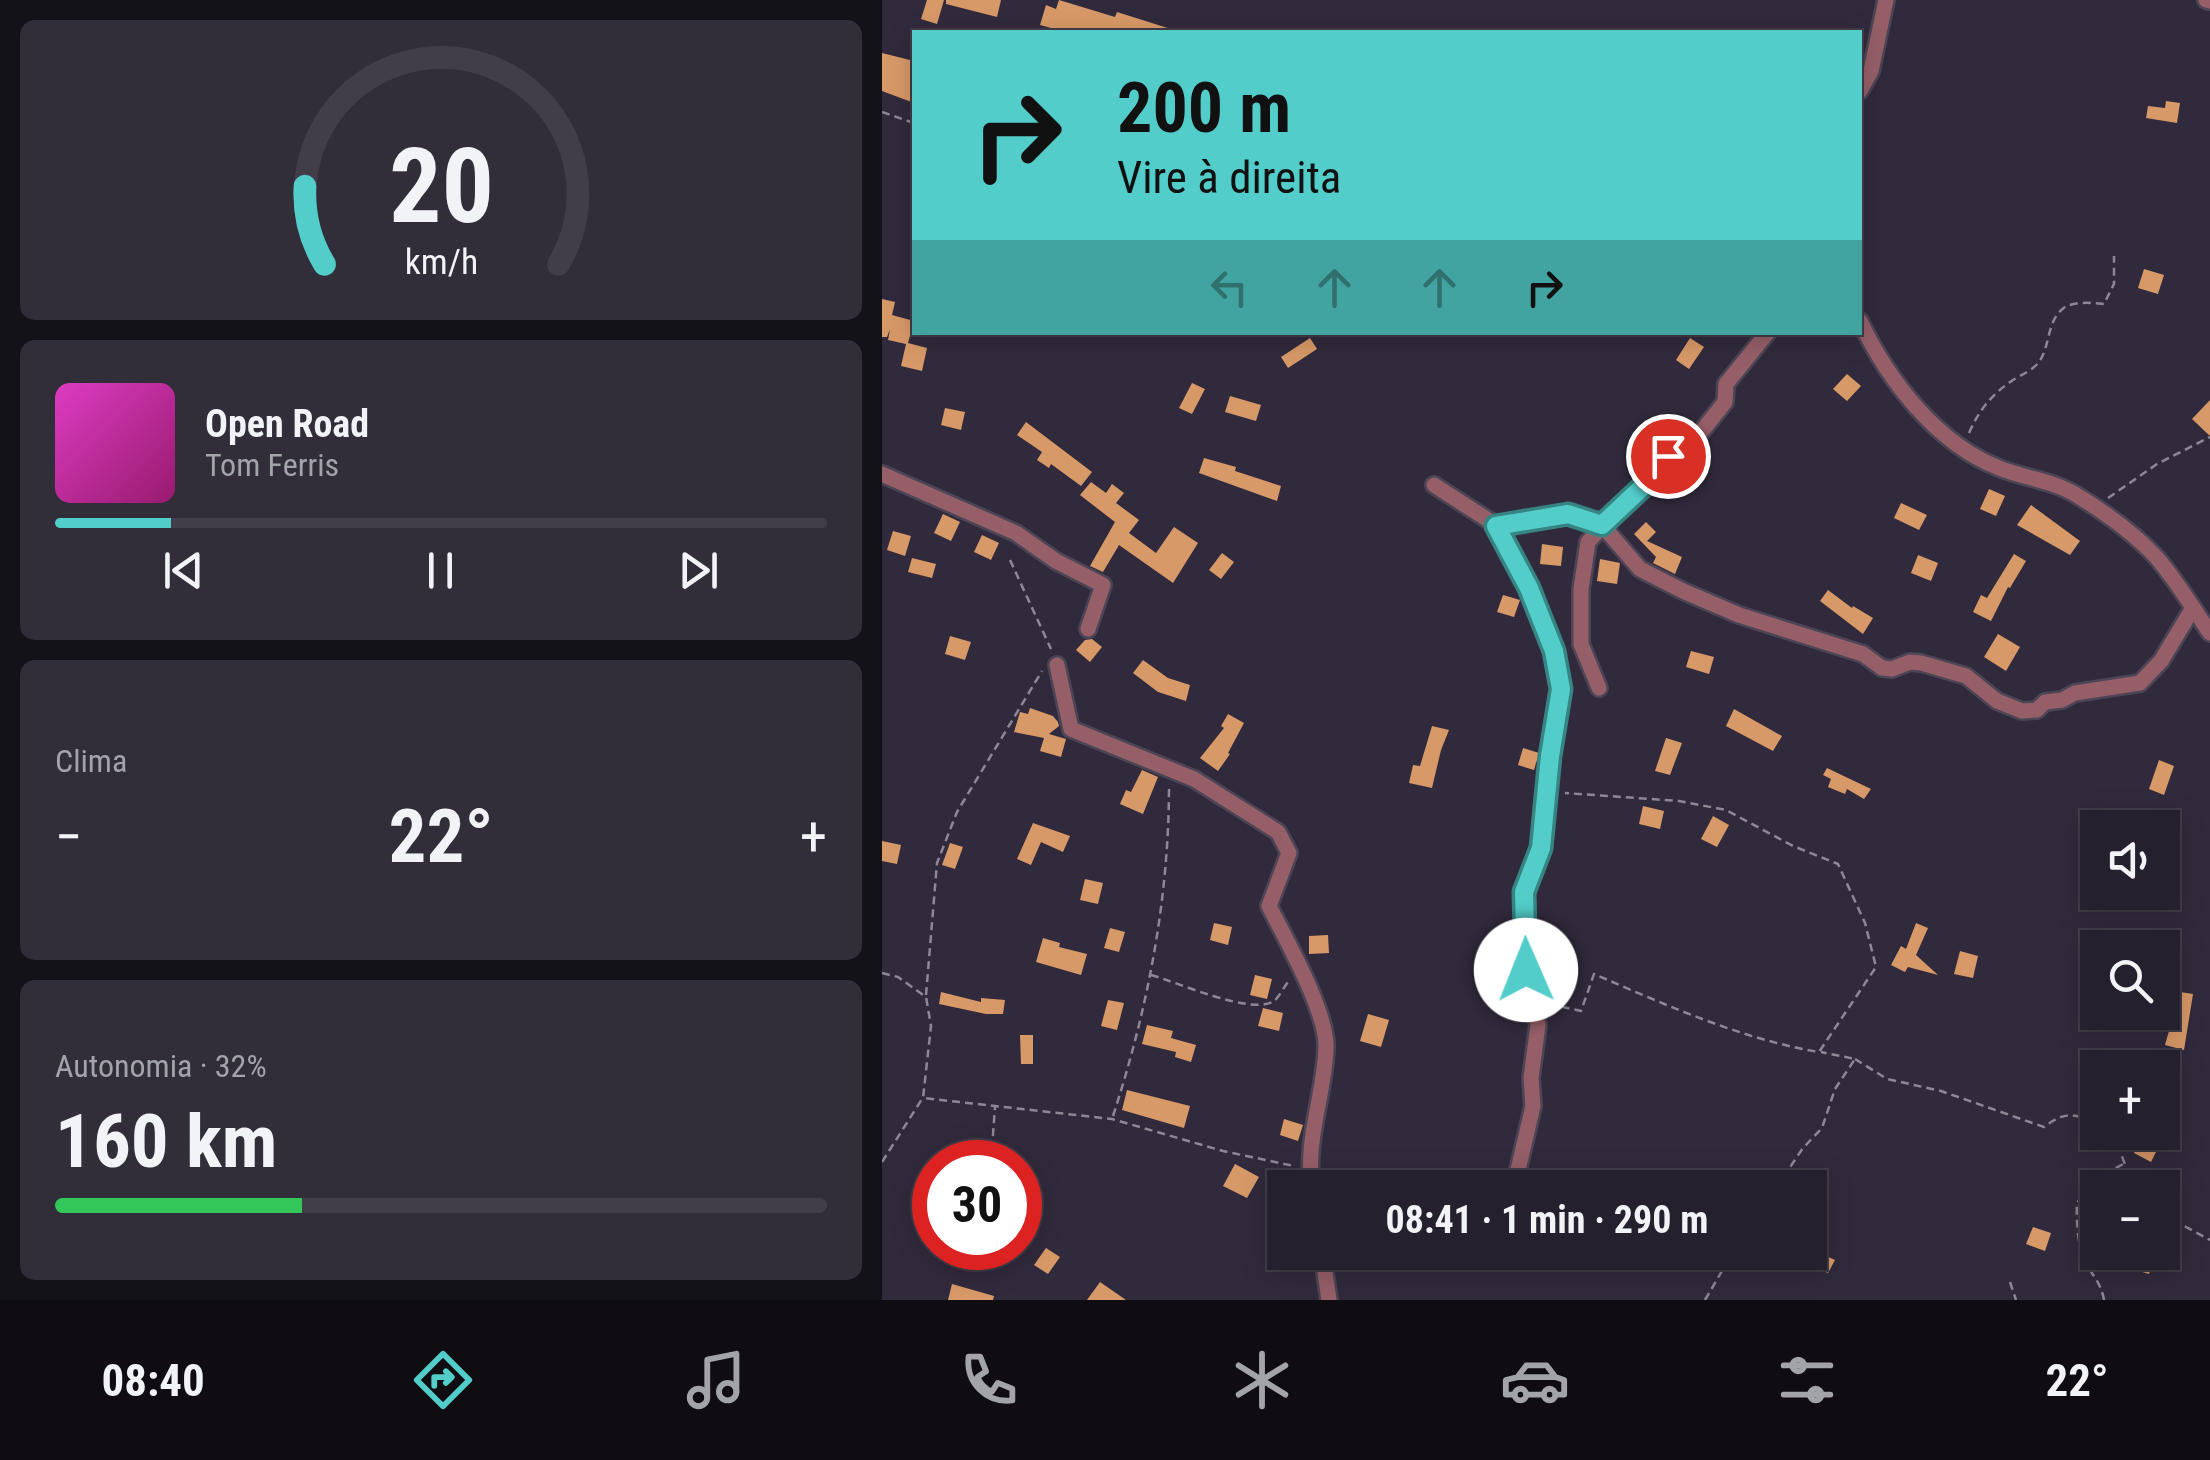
<!DOCTYPE html>
<html lang="pt">
<head>
<meta charset="utf-8">
<style>
	:root { --surface:#25202d; --page:#312d39; --text:#f1f3f6; --muted:#a3a3aa; --line:#423e49; --accent:#53cdca }
	body { margin:0; font-family:"Roboto Condensed",sans-serif; background:var(--page); color:var(--text); height:100vh; display:flex; flex-direction:column; font-size:38px; white-space:nowrap }
	* { box-sizing:border-box; margin:0 }
	p { font-size:32px; color:var(--muted) }
	.icon { flex:none; width:55px; height:55px; fill:none; stroke:currentColor; stroke-width:2; stroke-linecap:round; stroke-linejoin:round }
	.map { position:relative; flex:1; overflow:hidden }
	.side { display:flex; flex-direction:column; gap:20px; padding:20px; background:#141219; width:882px }
	.side>* { flex:none }
	.guide { position:absolute; left:30px; top:30px; width:950px; height:305px; border-radius:0px; box-shadow:0 5px 25px #0003,0 0 0 2px var(--line); background:#53cdca; color:#111; overflow:hidden }
	.buttons { position:absolute; left:1198px; top:810px; display:grid; gap:20px }
	.buttons a { display:grid; place-items:center; width:100px; height:100px; border-radius:0px; background:var(--surface); box-shadow:0 5px 25px #0003,0 0 0 2px var(--line); font-size:50px }
	.speed { position:absolute; left:30px; top:1140px; display:flex; gap:20px; font-size:50px; font-weight:700; text-align:center }
	.speed>* { display:grid; place-content:center; width:130px; height:130px; border-radius:50%; background:var(--surface); box-shadow:0 5px 25px #0003,0 0 0 2px var(--line); line-height:1 }
	.speed .limit { border:15px solid #d22; background:#fff; color:#111 }
	.pin { position:absolute; display:grid; place-items:center; width:85px; height:85px; color:#fff; margin:-42px; border:5px solid #fff; border-radius:50%; box-shadow:0 2px 10px #0007 }
	.me { position:absolute; width:110px; margin:-55px; rotate:359deg; stroke-linejoin:round; filter:drop-shadow(0 0 8px #0008) }
	.turn { display:flex; align-items:center; gap:35px; height:210px; padding:0 40px; font-size:45px }
	.turn .icon { width:130px; height:130px; stroke-width:2.5 }
	.turn b { display:block; font-size:70px; line-height:85px }
	.lanes { display:flex; align-items:center; height:95px; padding:0 40px; background:#0003; justify-content:center; gap:50px; direction:ltr }
	.lanes .off { opacity:.35 }
	.big { font-size:75px; font-weight:700; line-height:1.1 }
	.side .tile { flex:1; display:flex; flex-direction:column; justify-content:center; gap:15px; min-width:0; padding:0 35px; border-radius:15px; background:var(--page) }
	.side .dial { align-items:center; gap:0 }
	.dial svg { height:260px; overflow:visible; fill:none; stroke:var(--line); stroke-width:7; stroke-linecap:round; text-anchor:middle }
	.dial text { fill:var(--text); stroke:none }
	.song { display:flex; align-items:center; gap:30px }
	.cover { width:120px; height:120px; border-radius:15px; background:linear-gradient(135deg,hsl(310 70% 55%),hsl(320 70% 35%)) }
	.played { height:10px; border-radius:5px; background:linear-gradient(90deg,var(--accent) 15%,var(--line) 15%) }
	.keys { display:flex; justify-content:space-around; direction:ltr }
	.heat { display:flex; justify-content:space-between; align-items:center; font-size:55px; direction:ltr }
	.charge { height:15px; border-radius:8px; background:linear-gradient(90deg,#34c759 32%,var(--line) 0) }
	.trip { position:absolute; left:385px; top:1170px; width:560px; height:100px; border-radius:0px; background:var(--surface); box-shadow:0 5px 25px #0003,0 0 0 2px var(--line); font-weight:700; line-height:100px; text-align:center }
	.dock { display:flex; height:160px; justify-content:space-around; align-items:center; background:#0f0d12; color:var(--muted) }
	.dock .icon { width:70px; height:70px }
	.dock .active { color:var(--accent) }
	.dock b { font-size:45px; color:var(--text) }
	main { display:flex; flex:1; min-height:0 }
	.map>svg:first-child { display:block }
</style>
</head>
<body>
<main>
<section class="side">
<div class="tile dial"><svg viewBox="0 0 100 80">
<path d="M14 69A42 42 0 1 1 86 69"/>
<path d="M14 69A42 42 0 0 1 8 45" stroke="#53cdca"/>
<text x="50" y="56" font-size="32" font-weight="700">20</text>
<text x="50" y="72" font-size="11">km/h</text>
</svg></div>
<div class="tile">
<div class="song"><i class="cover"></i><div><b>Open Road</b><p>Tom Ferris</p></div></div>
<div class="played"></div>
<div class="keys"><svg class="icon" aria-label="previous" viewBox="0 0 24 24"><path d="M18 5L8 12l10 7zM5 5v14"/></svg><svg class="icon" aria-label="pause" viewBox="0 0 24 24"><path d="M8 5v14M16 5v14"/></svg><svg class="icon" aria-label="next" viewBox="0 0 24 24"><path d="M6 5l10 7-10 7zM19 5v14"/></svg></div>
</div>
<div class="tile"><p>Clima</p>
<div class="heat"><a>−</a><b class="big">22°</b><a>+</a></div>
</div>
<div class="tile"><p>Autonomia · 32%</p><b class="big">160 km</b><div class="charge"></div></div>
</section>
<div class="map">
<svg width="1328" height="1300" viewBox="0 0 1328 1300">
	<rect width="100%" height="100%" fill="#312a3c"/>
	<g fill="#d89968">
		<path d="M45,0h17l-7,24 -16,-5z"/>
		<path d="M64,0h55l-4,17 -51,-13z"/>
		<path d="M177,0l56,17 2,-5 57,18 -1,2h-36l-14,-4 -1,4h-57l-25,-7 6,-20 10,4z"/>
		<path d="M0,53l32,8v42l-32,-12z"/>
		<path d="M1284,101l14,2 -3,20 -31,-5 2,-12 17,2z"/>
		<path d="M1262,269l20,6 -6,19 -20,-6z"/>
		<path d="M0,299l13,3 -3,13 22,6 -6,22 19,5 -5,23 -21,-5 5,-22 -18,-4 2,-11 -3,8h-5z"/>
		<path d="M428,338l7,11 -29,19 -7,-11z"/>
		<path d="M808,338l14,9 -15,22 -13,-9z"/>
		<path d="M965,374l14,12 -14,15 -14,-12z"/>
		<path d="M310,383l13,6 -13,25 -13,-6z"/>
		<path d="M348,396l31,9 -5,16 -31,-9z"/>
		<path d="M1328,400v36l-18,-17z"/>
		<path d="M63,408l20,4 -4,18 -20,-5z"/>
		<path d="M144,422l66,50 -11,14 -30,-22 -2,4 -12,-8 5,-8 -25,-17z"/>
		<path d="M322,458l32,9 -1,4 46,15 -4,15 -78,-28z"/>
		<path d="M209,482l15,11 6,-9 12,9 -8,10 23,17 -10,13 27,20 18,-26 24,16 -25,40 -54,-38 -16,27 -13,-6 25,-44 -35,-27z"/>
		<path d="M1107,489l16,7 -9,20 -16,-7z"/>
		<path d="M1019,503l26,12 -8,15 -25,-12z"/>
		<path d="M1149,505l49,36 -10,14 -53,-30z"/>
		<path d="M61,514l17,8 -9,19 -17,-8z"/>
		<path d="M764,522l10,10 -9,9 35,16 -7,17 -22,-11 3,-6 -22,-23z"/>
		<path d="M11,531l18,5 -6,20 -18,-6z"/>
		<path d="M100,535l17,8 -8,17 -17,-8z"/>
		<path d="M660,544l21,3 -2,19 -21,-2z"/>
		<path d="M340,553l12,9 -13,17 -12,-9z"/>
		<path d="M1132,554l12,7 -16,27 -2,-1 -17,34 -18,-9 8,-17 6,3z"/>
		<path d="M1036,555l20,8 -7,18 -20,-8z"/>
		<path d="M30,558l24,6 -4,14 -24,-6z"/>
		<path d="M718,559l20,4 -3,21 -20,-3z"/>
		<path d="M946,590l24,18 1,-2 20,12 -10,16 -43,-33z"/>
		<path d="M621,595l17,5 -6,17 -17,-5z"/>
		<path d="M1116,634l22,13 -14,24 -22,-14z"/>
		<path d="M68,636l21,6 -6,18 -20,-6z"/>
		<path d="M210,639l10,8 -12,15 -14,-12 9,-10z"/>
		<path d="M809,651l23,6 -5,17 -23,-7z"/>
		<path d="M261,660l25,18 22,7 -4,16 -28,-9 -25,-19z"/>
		<path d="M148,708l23,8 5,6 1,4 -10,8 17,5 -5,18 -21,-6 4,-13 -30,-6 6,-20 8,2z"/>
		<path d="M852,709l48,27 -9,15 -47,-25z"/>
		<path d="M346,714l16,9 -16,30 2,1 -12,17 -18,-13 24,-30 -3,-2z"/>
		<path d="M550,726l17,4 -8,20 -9,38 -23,-5 4,-18 7,1z"/>
		<path d="M784,738l16,5 -12,32 -15,-4z"/>
		<path d="M641,748l16,5 -5,17 -16,-5z"/>
		<path d="M1277,760l15,6 -10,29 -15,-6z"/>
		<path d="M945,768l44,21 -7,10 -17,-10 -2,5 -17,-7 3,-8 -8,-4z"/>
		<path d="M260,770l16,7 -15,37 -23,-10 6,-14 5,2z"/>
		<path d="M761,806l21,5 -4,18 -21,-5z"/>
		<path d="M831,816l16,9 -12,22 -16,-8z"/>
		<path d="M151,823l37,13 -7,16 -22,-10 -10,23 -14,-6z"/>
		<path d="M0,841l19,4 -4,19 -15,-3z"/>
		<path d="M68,843l13,4 -8,22 -13,-4z"/>
		<path d="M203,879l18,4 -5,21 -18,-4z"/>
		<path d="M332,923l18,4 -4,18 -18,-5z"/>
		<path d="M1034,923l12,5 -12,27 22,20 -30,-8 -3,5 -14,-7 10,-19 5,3z"/>
		<path d="M228,928l15,4 -6,20 -15,-4z"/>
		<path d="M446,935l1,18 -20,1v-18z"/>
		<path d="M161,938l17,5 -1,4 28,7 -6,21 -45,-13z"/>
		<path d="M1078,951l18,5 -5,22 -19,-4z"/>
		<path d="M373,975l17,4 -5,20 -17,-4z"/>
		<path d="M59,992l40,10v-4l24,2 -2,14h-17l-47,-10z"/>
		<path d="M1298,992l13,2 -9,56 -19,-5z"/>
		<path d="M226,1000l16,3 -7,27 -16,-4z"/>
		<path d="M381,1008l20,5 -4,18 -21,-5z"/>
		<path d="M486,1014l21,6 -8,27 -21,-6z"/>
		<path d="M265,1025l26,6 -2,7 25,7 -5,17 -16,-5 1,-5 -34,-8z"/>
		<path d="M138,1035h13v29h-12z"/>
		<path d="M245,1090l63,16 -6,22 -62,-18z"/>
		<path d="M402,1119l19,6 -5,16 -18,-6z"/>
		<path d="M1260,1137l17,9 -8,16 -17,-9z"/>
		<path d="M353,1164l24,13 -12,21 -24,-12z"/>
		<path d="M1151,1227l18,6 -6,18 -19,-7z"/>
		<path d="M164,1248l14,9 -12,17 -14,-9z"/>
		<path d="M933,1251l20,9 -7,13 -19,-9z"/>
		<path d="M1252,1252h21l-6,22 -20,-6z"/>
		<path d="M218,1282l26,18h-39z"/>
		<path d="M70,1284l42,12 -1,4h-45z"/>
	</g>
	<g fill="none" stroke-linecap="round" stroke-linejoin="round">
		<g stroke="#4c4556" stroke-width="20">
			<g id="minor">
				<path d="M1324,0l4,1"/>
				<path d="M978,91l11,-20 15,-71"/>
				<path d="M978,321c28,59 76,122 139,147 25,10 56,13 79,28 26,16 58,39 79,62 19,22 36,50 53,75"/>
				<path d="M0,474l134,59 40,28 47,24 -15,44"/>
				<path d="M552,485l62,40 72,-11 34,11 38,44 43,22 56,24 124,39 19,14 10,1 18,-7 11,1 45,13 31,25 25,10 15,-1 8,-8 17,-2 13,-7 65,-10 21,-22 32,-53"/>
				<path d="M614,525l33,62 25,64 7,38 -11,67 -9,92 -18,44 3,78 12,55 -7,53 2,28 -15,64"/>
				<path d="M175,665l14,64 123,50 84,53 11,21 -20,53c17,34 59,107 57,143 -2,47 -21,91 -14,139"/>
				<path d="M717,688l-18,-44v-55l7,-47 80,-86 26,-15 31,-39 1,-18 42,-52"/>
				<path d="M440,1252l7,48"/>
			</g>
		</g>
		<g stroke="#8d8796" stroke-width="2.5" stroke-dasharray="8 5" stroke-linecap="butt">
			<path d="M0,112l32,11"/>
			<path d="M1087,433c10,-23 23,-39 44,-53 8,-5 20,-10 26,-18 12,-17 7,-42 26,-55 11,-6 28,-4 39,-3l10,-20v-28"/>
			<path d="M1226,498l49,-34 53,-27"/>
			<path d="M128,560l41,89"/>
			<path d="M0,973l16,4 28,20 5,29 -8,72 189,21 111,32 71,15"/>
			<path d="M269,975c26,7 101,41 123,26 5,-4 10,-14 14,-19"/>
			<path d="M44,995l11,-132 20,-51 85,-141"/>
			<path d="M667,1004l32,7 13,-37c72,31 147,65 225,78l57,-85 -11,-44 -27,-59 -45,-18 -67,-36 -47,-9 -114,-8"/>
			<path d="M973,1059l32,20 54,12 103,36c19,-15 31,-15 53,-3"/>
			<path d="M231,1116c35,-108 56,-217 56,-331"/>
			<path d="M1231,1132l14,38 3,18"/>
			<path d="M0,1162l40,-63"/>
			<path d="M109,1162l4,-55"/>
			<path d="M894,1188l27,-40 19,-20 13,-39 20,-30 -34,-7"/>
			<path d="M1280,1214l48,26"/>
			<path d="M1128,1282l6,18"/>
			<path d="M823,1300l28,-48"/>
			<path d="M1222,1300c-3,-17 -11,-24 -19,-38 -7,-11 -9,-46 -8,-59l19,-24 29,-16"/>
		</g>
		<use href="#minor" stroke="#965f68" stroke-width="15"/>
	</g>
	<g fill="none" stroke-linecap="round" stroke-linejoin="round">
		<g stroke="#368583" stroke-width="25">
			<path id="route" d="M644,970l-2,-78 17,-44 9,-92 11,-67 -7,-38 -25,-63 -33,-62 72,-12 34,11 50,-47 16,-22"/>
		</g>
		<use href="#route" stroke="#53cdca" stroke-width="18"/>
	</g>
</svg>
<div class="buttons">
<a><svg class="icon" aria-label="sound" viewBox="0 0 24 24"><path d="M4 9h4l5-4v14l-5-4H4zM17 9q2 3 0 6"/></svg></a>
<a><svg class="icon" aria-label="search" viewBox="0 0 24 24"><circle cx="10" cy="10" r="6"/><path d="M15 15l6 6"/></svg></a>
<a>+</a>
<a>−</a>
</div>
<div class="speed"><div class="limit">30</div></div>
<div class="pin" style="left:786px;top:456px;background:#d93025"><svg class="icon" aria-label="arrive" viewBox="0 0 24 24"><path d="M6 21V4h12l-3 4 3 4H6"/></svg></div>
<svg class="me" style="left:644px;top:970px" viewBox="-20 -20 40 40"><circle r="19" fill="#fff"/><path d="M0-13L10 11 0 6-10 11z" fill="#53cdca"/></svg>
<div class="trip">08:41 · 1 min · 290 m</div>
<div class="guide">
<div class="turn"><svg class="icon" aria-label="right" viewBox="0 0 24 24"><path d="M7 20v-9h11M14 6l5 5-5 5"/></svg><div><b>200 m</b>Vire à direita</div></div>
<div class="lanes"><svg class="icon off" aria-label="left" viewBox="0 0 24 24"><path d="M17 20v-9H6M10 6l-5 5 5 5"/></svg><svg class="icon off" aria-label="ahead" viewBox="0 0 24 24"><path d="M12 20V5M6 11l6-6 6 6"/></svg><svg class="icon off" aria-label="ahead" viewBox="0 0 24 24"><path d="M12 20V5M6 11l6-6 6 6"/></svg><svg class="icon" aria-label="right" viewBox="0 0 24 24"><path d="M7 20v-9h11M14 6l5 5-5 5"/></svg></div>
</div>
</div>
</main>
<nav class="dock">
<b>08:40</b>
<svg class="icon active" aria-label="directions" viewBox="0 0 24 24"><path d="M12 3l9 9-9 9-9-9zM9 14v-3h6M13 9l2 2-2 2"/></svg>
<svg class="icon" aria-label="music" viewBox="0 0 24 24"><path d="M9 18V5l10-2v13"/><circle cx="6" cy="18" r="3"/><circle cx="16" cy="16" r="3"/></svg>
<svg class="icon" aria-label="phone" viewBox="0 0 24 24"><path d="M5 4h4l2 5-3 2q2 4 5 5l2-3 5 2v4C11 20 4 13 5 4z"/></svg>
<svg class="icon" aria-label="climate" viewBox="0 0 24 24"><path d="M12 3v18M4 7l16 10M4 17L20 7"/></svg>
<svg class="icon" aria-label="car" viewBox="0 0 24 24"><path d="M5 17H2v-5l4-1 3-4h7l3 4 3 1v5h-3M9 17h6M6 11h13"/><circle cx="7" cy="17" r="2"/><circle cx="17" cy="17" r="2"/></svg>
<svg class="icon" aria-label="filters" viewBox="0 0 24 24"><path d="M4 7h16M4 17h16"/><circle cx="9" cy="7" r="2"/><circle cx="15" cy="17" r="2"/></svg>
<b>22°</b>
</nav>
</body>
</html>
